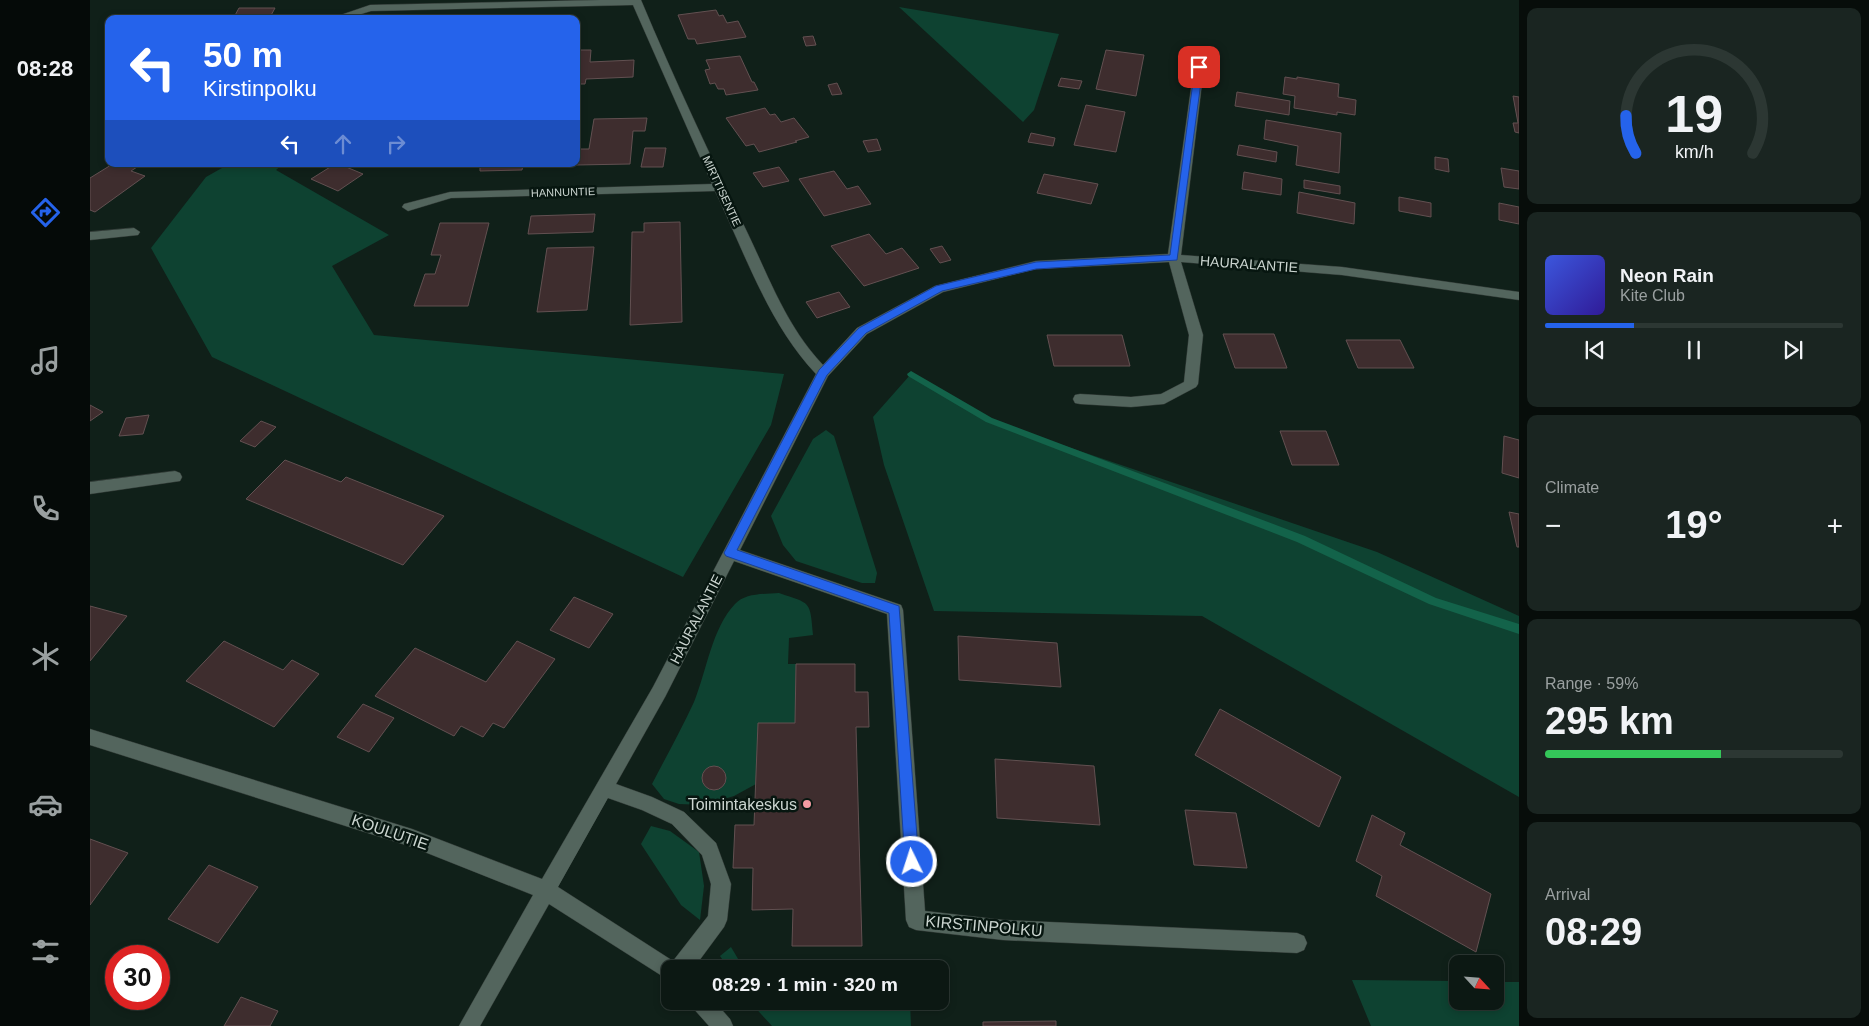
<!DOCTYPE html>
<html lang="en">
<head>
<meta charset="utf-8">
<style>
	:root { --surface:#0c1813; --page:#1a2521; --text:#f1f3f6; --muted:#9aa0a0; --line:#2c3733; --accent:#2563eb }
	body { margin:0; font-family:Helvetica,sans-serif; background:var(--page); color:var(--text); height:100vh; display:flex; flex-direction:column; font-size:19px; white-space:nowrap }
	* { box-sizing:border-box; margin:0 }
	p { font-size:16px; color:var(--muted) }
	.icon { flex:none; width:28px; height:28px; fill:none; stroke:currentColor; stroke-width:2; stroke-linecap:round; stroke-linejoin:round }
	.map { position:relative; flex:1; overflow:hidden }
	.sheet { display:flex; flex-direction:column; gap:8px; padding:8px; background:#070d0a; width:350px }
	.sheet>* { flex:none }
	.hud { position:absolute; left:15px; top:15px; width:475px; height:152px; border-radius:10px; box-shadow:0 2px 8px #0003,0 0 0 1px var(--line); background:#2563eb; color:#fff; overflow:hidden }
	.needle { width:32px; rotate:116deg }
	.fabs { position:absolute; left:1359px; top:955px; display:grid; gap:10px }
	.fabs a { display:grid; place-items:center; width:55px; height:55px; border-radius:10px; background:var(--surface); box-shadow:0 2px 8px #0003,0 0 0 1px var(--line); font-size:25px }
	.speed { position:absolute; left:15px; top:945px; display:flex; gap:10px; font-size:25px; font-weight:700; text-align:center }
	.speed>* { display:grid; place-content:center; width:65px; height:65px; border-radius:50%; background:var(--surface); box-shadow:0 2px 8px #0003,0 0 0 1px var(--line); line-height:1 }
	.speed .limit { border:8px solid #d22; background:#fff; color:#111 }
	.pin { position:absolute; display:grid; place-items:center; width:42px; height:42px; color:#fff; margin:-21px; border-radius:10px; box-shadow:0 2px 8px #0006 }
	.me { position:absolute; width:55px; margin:-28px; rotate:356deg; stroke-linejoin:round; filter:drop-shadow(0 0 4px #0008) }
	.turn { display:flex; align-items:center; gap:18px; height:105px; padding:0 15px; font-size:22px }
	.turn .icon { width:65px; height:65px; stroke-width:2.5 }
	.turn b { display:block; font-size:35px; line-height:42px }
	.lanes { display:flex; align-items:center; height:48px; padding:0 15px; background:#0003; justify-content:center; gap:25px; direction:ltr }
	.lanes .off { opacity:.35 }
	.big { font-size:38px; font-weight:600; line-height:1.1 }
	.sheet .tile { flex:1; display:flex; flex-direction:column; justify-content:center; gap:8px; min-width:0; padding:0 18px; border-radius:10px; background:var(--page) }
	.sheet .dial { align-items:center; gap:0 }
	.dial svg { height:130px; overflow:visible; fill:none; stroke:var(--line); stroke-width:7; stroke-linecap:round; text-anchor:middle }
	.dial text { fill:var(--text); stroke:none }
	.song { display:flex; align-items:center; gap:15px }
	.cover { width:60px; height:60px; border-radius:8px; background:linear-gradient(135deg,hsl(230 70% 55%),hsl(250 70% 35%)) }
	.played { height:5px; border-radius:2px; background:linear-gradient(90deg,var(--accent) 30%,var(--line) 30%) }
	.keys { display:flex; justify-content:space-around; direction:ltr }
	.heat { display:flex; justify-content:space-between; align-items:center; font-size:28px; direction:ltr }
	.charge { height:8px; border-radius:4px; background:linear-gradient(90deg,#34c759 59%,var(--line) 0) }
	.trip { position:absolute; left:571px; top:960px; width:288px; height:50px; border-radius:10px; background:var(--surface); box-shadow:0 2px 8px #0003,0 0 0 1px var(--line); font-weight:600; line-height:50px; text-align:center }
	main { display:flex; flex:1; min-height:0 }
	.tab-bar { display:flex; flex-direction:column; width:90px; justify-content:space-around; align-items:center; background:#050a08; color:var(--muted) }
	.tab-bar .icon { width:35px; height:35px }
	.tab-bar .active { color:var(--accent) }
	.tab-bar b { font-size:22px; color:var(--text) }
	.map>svg:first-child { display:block }
</style>
</head>
<body>
<main>
<nav class="tab-bar">
<b>08:28</b>
<svg class="icon active" aria-label="directions" viewBox="0 0 24 24"><path d="M12 3l9 9-9 9-9-9zM9 14v-3h6M13 9l2 2-2 2"/></svg>
<svg class="icon" aria-label="music" viewBox="0 0 24 24"><path d="M9 18V5l10-2v13"/><circle cx="6" cy="18" r="3"/><circle cx="16" cy="16" r="3"/></svg>
<svg class="icon" aria-label="phone" viewBox="0 0 24 24"><path d="M5 4h4l2 5-3 2q2 4 5 5l2-3 5 2v4C11 20 4 13 5 4z"/></svg>
<svg class="icon" aria-label="climate" viewBox="0 0 24 24"><path d="M12 3v18M4 7l16 10M4 17L20 7"/></svg>
<svg class="icon" aria-label="car" viewBox="0 0 24 24"><path d="M5 17H2v-5l4-1 3-4h7l3 4 3 1v5h-3M9 17h6M6 11h13"/><circle cx="7" cy="17" r="2"/><circle cx="17" cy="17" r="2"/></svg>
<svg class="icon" aria-label="filters" viewBox="0 0 24 24"><path d="M4 7h16M4 17h16"/><circle cx="9" cy="7" r="2"/><circle cx="15" cy="17" r="2"/></svg>
</nav>
<div class="map">
<svg width="1429" height="1026" viewBox="0 0 1429 1026">
	<rect width="100%" height="100%" fill="#102019"/>
	<g fill="#0e4231">
		<path d="M809,7l160,27 -25,76 -11,12z"/>
		<path d="M139,164h54l-7,6 113,65 -57,31 42,69 410,39 -13,51 -88,152 -471,-220 -61,-109 55,-71z"/>
		<path d="M821,374l78,46 388,132 142,64v181l-317,-181 -268,-5 -50,-146 -11,-48z"/>
		<path d="M736,430l8,6 43,137 -2,10h-13l-66,-22 -13,-16 -12,-29 42,-77z"/>
		<path d="M689,593c32,11 31,7 34,42l-24,3 -1,26h8l-1,59 -39,61 -22,12 -30,9 -25,-1 -15,-5 -12,-15c14,-27 29,-54 42,-82 13,-32 18,-74 41,-98 10,-11 30,-10 44,-11z"/>
		<path d="M561,826l19,5 29,21 5,34 -4,34 -19,-15 -40,-61z"/>
		<path d="M641,947l13,22h-15l-9,-13z"/>
		<path d="M1262,980l105,1 1,20h37v-19h24v44h-148z"/>
		<path d="M659,1001h25l8,4 23,-4h105l1,25h-139z"/>
	</g>
	<g fill="none" stroke-linecap="round" stroke-linejoin="round">
		<path fill="#13634a" fill-rule="evenodd" d="M821,371l81,47 313,118 131,62 83,26v10l-90,-30 -132,-62 -311,-120 -78,-46 -1,-2z"/>
	</g>
	<g fill="#3e2d2e" stroke="#625051">
		<path d="M149,8h36l-6,11h-36z"/>
		<path d="M626,10l3,6 4,-1 4,8 11,-2 8,16 -49,7 -2,-5h-7l-10,-24z"/>
		<path d="M723,36l3,9 -10,1 -3,-9z"/>
		<path d="M486,50h15l-1,12 44,-2 -1,17 -47,2 -1,5h-9z"/>
		<path d="M1016,50l38,5 -8,41 -40,-7z"/>
		<path d="M650,56l12,26h2l4,8 -32,5 -2,-6h-6l-3,-6 -5,1 -5,-14 5,-1 -4,-9z"/>
		<path d="M1195,77l12,2v-2l42,7 -1,13 18,3 -1,15 -18,-3v3l-43,-7 1,-12 -12,-2z"/>
		<path d="M971,78l21,3 -3,8 -21,-3z"/>
		<path d="M747,83l5,11 -10,1 -4,-10z"/>
		<path d="M1147,92l53,9 -1,14 -54,-9z"/>
		<path d="M1423,96l6,1v36l-4,-1 -2,-9h5z"/>
		<path d="M996,105l39,7 -9,40 -42,-7z"/>
		<path d="M675,108l5,7 5,-1 6,8 13,-4 15,19 -14,4 2,1 -38,10 -5,-8 -8,2 -20,-28z"/>
		<path d="M557,118l-2,13h-12l-3,33 -54,1 2,-16h11l5,-30z"/>
		<path d="M1176,120l75,13 -2,40 -43,-8 2,-19 -34,-7z"/>
		<path d="M941,133l24,5 -2,8 -25,-4z"/>
		<path d="M787,139l4,11 -13,2 -5,-11z"/>
		<path d="M1149,145l38,7 -1,10 -39,-7z"/>
		<path d="M555,148h21l-3,19h-22z"/>
		<path d="M1345,157l13,2 1,13 -14,-3z"/>
		<path d="M29,164l21,1 -9,6 14,5 -50,36 -5,-2v-32l21,-13 4,1z"/>
		<path d="M245,164h4l24,10 -25,17 -27,-12z"/>
		<path d="M369,164h79l-15,1 -1,5 -42,1v-4h-22z"/>
		<path d="M689,167l10,14 -26,6 -10,-14z"/>
		<path d="M1411,168l18,3v18l-15,-2z"/>
		<path d="M744,171l13,18 11,-3 13,18 -47,12 -25,-37z"/>
		<path d="M1154,172l38,7 -1,16 -39,-6z"/>
		<path d="M954,174l54,10 -7,20 -54,-11z"/>
		<path d="M1214,180l36,6v8l-36,-6z"/>
		<path d="M1209,192l56,11 -1,21 -57,-11z"/>
		<path d="M1309,197l32,6v14l-32,-6z"/>
		<path d="M1409,203l20,4v17l-20,-4z"/>
		<path d="M505,214l-2,18 -65,2 3,-18z"/>
		<path d="M590,222l2,100 -52,3 2,-93h12v-9z"/>
		<path d="M350,223h49l-21,83h-54l11,-32h10l6,-19h-10z"/>
		<path d="M779,234l17,20 16,-6 17,20 -55,18 -33,-40z"/>
		<path d="M852,246l9,14 -11,3 -10,-14z"/>
		<path d="M504,247l-7,63 -50,2 10,-64z"/>
		<path d="M749,292l11,15 -33,11 -11,-16z"/>
		<path d="M1133,334h51l13,34h-52z"/>
		<path d="M957,335h75l8,31h-76z"/>
		<path d="M1256,340h54l14,28h-56z"/>
		<path d="M0,405l13,7 -13,9z"/>
		<path d="M59,415l-6,19 -24,2 7,-18z"/>
		<path d="M171,421l15,6 -21,20 -15,-6z"/>
		<path d="M1190,431h46l13,34h-47z"/>
		<path d="M1414,436l15,4v38l-17,-5z"/>
		<path d="M195,460l56,22 5,-5 98,39 -41,49 -157,-66z"/>
		<path d="M1419,512l10,2v33h-2z"/>
		<path d="M484,597l39,17 -24,34 -39,-18z"/>
		<path d="M0,606l37,10 -37,45z"/>
		<path d="M868,636l99,7 4,44 -102,-7z"/>
		<path d="M134,641l59,29 9,-10 27,14 -45,53 -88,-46z"/>
		<path d="M427,641l38,18 -51,69 -11,-5 -10,14 -22,-11 -7,10 -79,-40 40,-48 71,34z"/>
		<path d="M706,664h59v28h13l1,35h-13l6,219h-70l1,-37 -41,1 1,-42h-20l2,-43h19l4,-102h37z"/>
		<path d="M273,704l31,14 -25,34 -32,-15z"/>
		<path d="M1130,709l121,68 -22,50 -124,-72z"/>
		<path d="M905,759l99,7 6,59 -103,-7z"/>
		<circle cx="624" cy="778" r="12"/>
		<path d="M1095,810l51,3 11,55 -53,-3z"/>
		<path d="M1282,815l33,18 -5,12 91,49 -15,58 -100,-56 6,-20 -26,-15z"/>
		<path d="M0,839l38,14 -38,52z"/>
		<path d="M119,865l49,22 -40,56 -50,-24z"/>
		<path d="M151,997l37,14 -8,15h-46z"/>
		<path d="M966,1021v5h-73v-4z"/>
	</g>
	<g fill="none" stroke-linecap="round" stroke-linejoin="round">
		<g stroke="#313a36" stroke-width="1">
			<g id="minor">
				<path d="M510,0h41c33,79 70,157 107,234 22,46 39,93 75,131l34,-37 78,-42 101,-25 132,-7 26,-187 5,-3 5,3 -23,188 161,12 177,25v8l-177,-25 -161,-13 22,73 -5,49 -2,3 -32,17 -33,3 -51,-3 -5,-1 -2,-4 2,-4 5,-1 51,3 30,-3 23,-12 5,-47 -20,-73 -133,7 -93,23 -76,42 -39,42 -88,174 161,55 2,5 22,301 78,9 294,13 7,3 3,7 -3,7 -7,3 -294,-13 -87,-10 -7,-3 -3,-7 -19,-306 -153,-53 -69,136 -49,87 36,13 32,15 32,31 15,41 -4,36 -3,7 -31,42h-23v12l-121,-77 -69,122h-21l74,-131 -121,-48 -322,-102v-16l322,100 130,50 111,-192 163,-313c-48,-51 -71,-121 -101,-183l-264,7 -43,13 -6,-4 2,-3 46,-12 262,-8 -79,-179 -262,6 -26,8h-16l41,-14zM518,798l34,12 30,14 30,31 9,29 -3,32 -35,45 -115,-74z"/>
				<path d="M44,228l6,4 -2,3 -48,5v-8z"/>
				<path d="M85,471l5,2 2,4 -2,4 -90,13v-12z"/>
				<path d="M600,1001h24l16,18 3,7h-24l-16,-18z"/>
			</g>
		</g>
		<use href="#minor" fill="#53655d" fill-rule="evenodd"/>
	</g>
	<path fill="#2563eb" stroke="#184099" d="M1109,65l4,2 -26,193 -141,9 -94,22 -76,42 -39,42 -90,175 162,56 20,256 -2,5 -5,2 -5,-2 -2,-5 -16,-249 -163,-57 -2,-3 95,-183 40,-42 77,-42 100,-24 134,-7 25,-188z"/>
	<circle fill="#f49aa2" stroke="#071610" stroke-width="2" cx="717" cy="804" r="5"/>
	<g text-anchor="middle" dominant-baseline="central" stroke-width="5" stroke-linejoin="round" paint-order="stroke">
		<g font-size="11" fill="#cbd5d0" stroke="#071610">
			<text transform="translate(632 191) rotate(65)">MIRTTISENTIE</text>
			<text transform="translate(473 192) rotate(-2)">HANNUNTIE</text>
		</g>
		<g font-size="14" fill="#cbd5d0" stroke="#071610">
			<text transform="translate(1159 264) rotate(4)">HAURALANTIE</text>
			<text transform="translate(606 619) rotate(-63)">HAURALANTIE</text>
		</g>
		<g font-size="16" fill="#cbd5d0" stroke="#071610" text-anchor="end">
			<text x="707" y="804">Toimintakeskus</text>
		</g>
		<g font-size="16" fill="#cbd5d0" stroke="#071610">
			<text transform="translate(300 832) rotate(19)">KOULUTIE</text>
			<text transform="translate(894 926) rotate(5)">KIRSTINPOLKU</text>
		</g>
	</g>
</svg>
<div class="fabs">
<a><svg class="needle" viewBox="-14 -14 28 28"><path d="M0-13l5 13h-10z" fill="#e53935"/><path d="M0 13l5-13h-10z" fill="#9aa0a0"/></svg></a>
</div>
<div class="speed"><div class="limit">30</div></div>
<div class="pin" style="left:1109px;top:67px;background:#d93025"><svg class="icon" aria-label="arrive" viewBox="0 0 24 24"><path d="M6 21V4h12l-3 4 3 4H6"/></svg></div>
<svg class="me" style="left:822px;top:862px" viewBox="-20 -20 40 40"><circle r="17" fill="#2563eb" stroke="#fff" stroke-width="3"/><path d="M0-11L8 9 0 5-8 9z" fill="#fff"/></svg>
<div class="trip">08:29 · 1 min · 320 m</div>
<div class="hud">
<div class="turn"><svg class="icon" aria-label="left" viewBox="0 0 24 24"><path d="M17 20v-9H6M10 6l-5 5 5 5"/></svg><div><b>50 m</b>Kirstinpolku</div></div>
<div class="lanes"><svg class="icon" aria-label="left" viewBox="0 0 24 24"><path d="M17 20v-9H6M10 6l-5 5 5 5"/></svg><svg class="icon off" aria-label="ahead" viewBox="0 0 24 24"><path d="M12 20V5M6 11l6-6 6 6"/></svg><svg class="icon off" aria-label="right" viewBox="0 0 24 24"><path d="M7 20v-9h11M14 6l5 5-5 5"/></svg></div>
</div>
</div>
<section class="sheet">
<div class="tile dial"><svg viewBox="0 0 100 80">
<path d="M14 69A42 42 0 1 1 86 69"/>
<path d="M14 69A42 42 0 0 1 8 46" stroke="#2563eb"/>
<text x="50" y="56" font-size="32" font-weight="700">19</text>
<text x="50" y="72" font-size="11">km/h</text>
</svg></div>
<div class="tile">
<div class="song"><i class="cover"></i><div><b>Neon Rain</b><p>Kite Club</p></div></div>
<div class="played"></div>
<div class="keys"><svg class="icon" aria-label="previous" viewBox="0 0 24 24"><path d="M18 5L8 12l10 7zM5 5v14"/></svg><svg class="icon" aria-label="pause" viewBox="0 0 24 24"><path d="M8 5v14M16 5v14"/></svg><svg class="icon" aria-label="next" viewBox="0 0 24 24"><path d="M6 5l10 7-10 7zM19 5v14"/></svg></div>
</div>
<div class="tile"><p>Climate</p>
<div class="heat"><a>−</a><b class="big">19°</b><a>+</a></div>
</div>
<div class="tile"><p>Range · 59%</p><b class="big">295 km</b><div class="charge"></div></div>
<div class="tile"><p>Arrival</p><b class="big">08:29</b></div>
</section>
</main>
</body>
</html>
